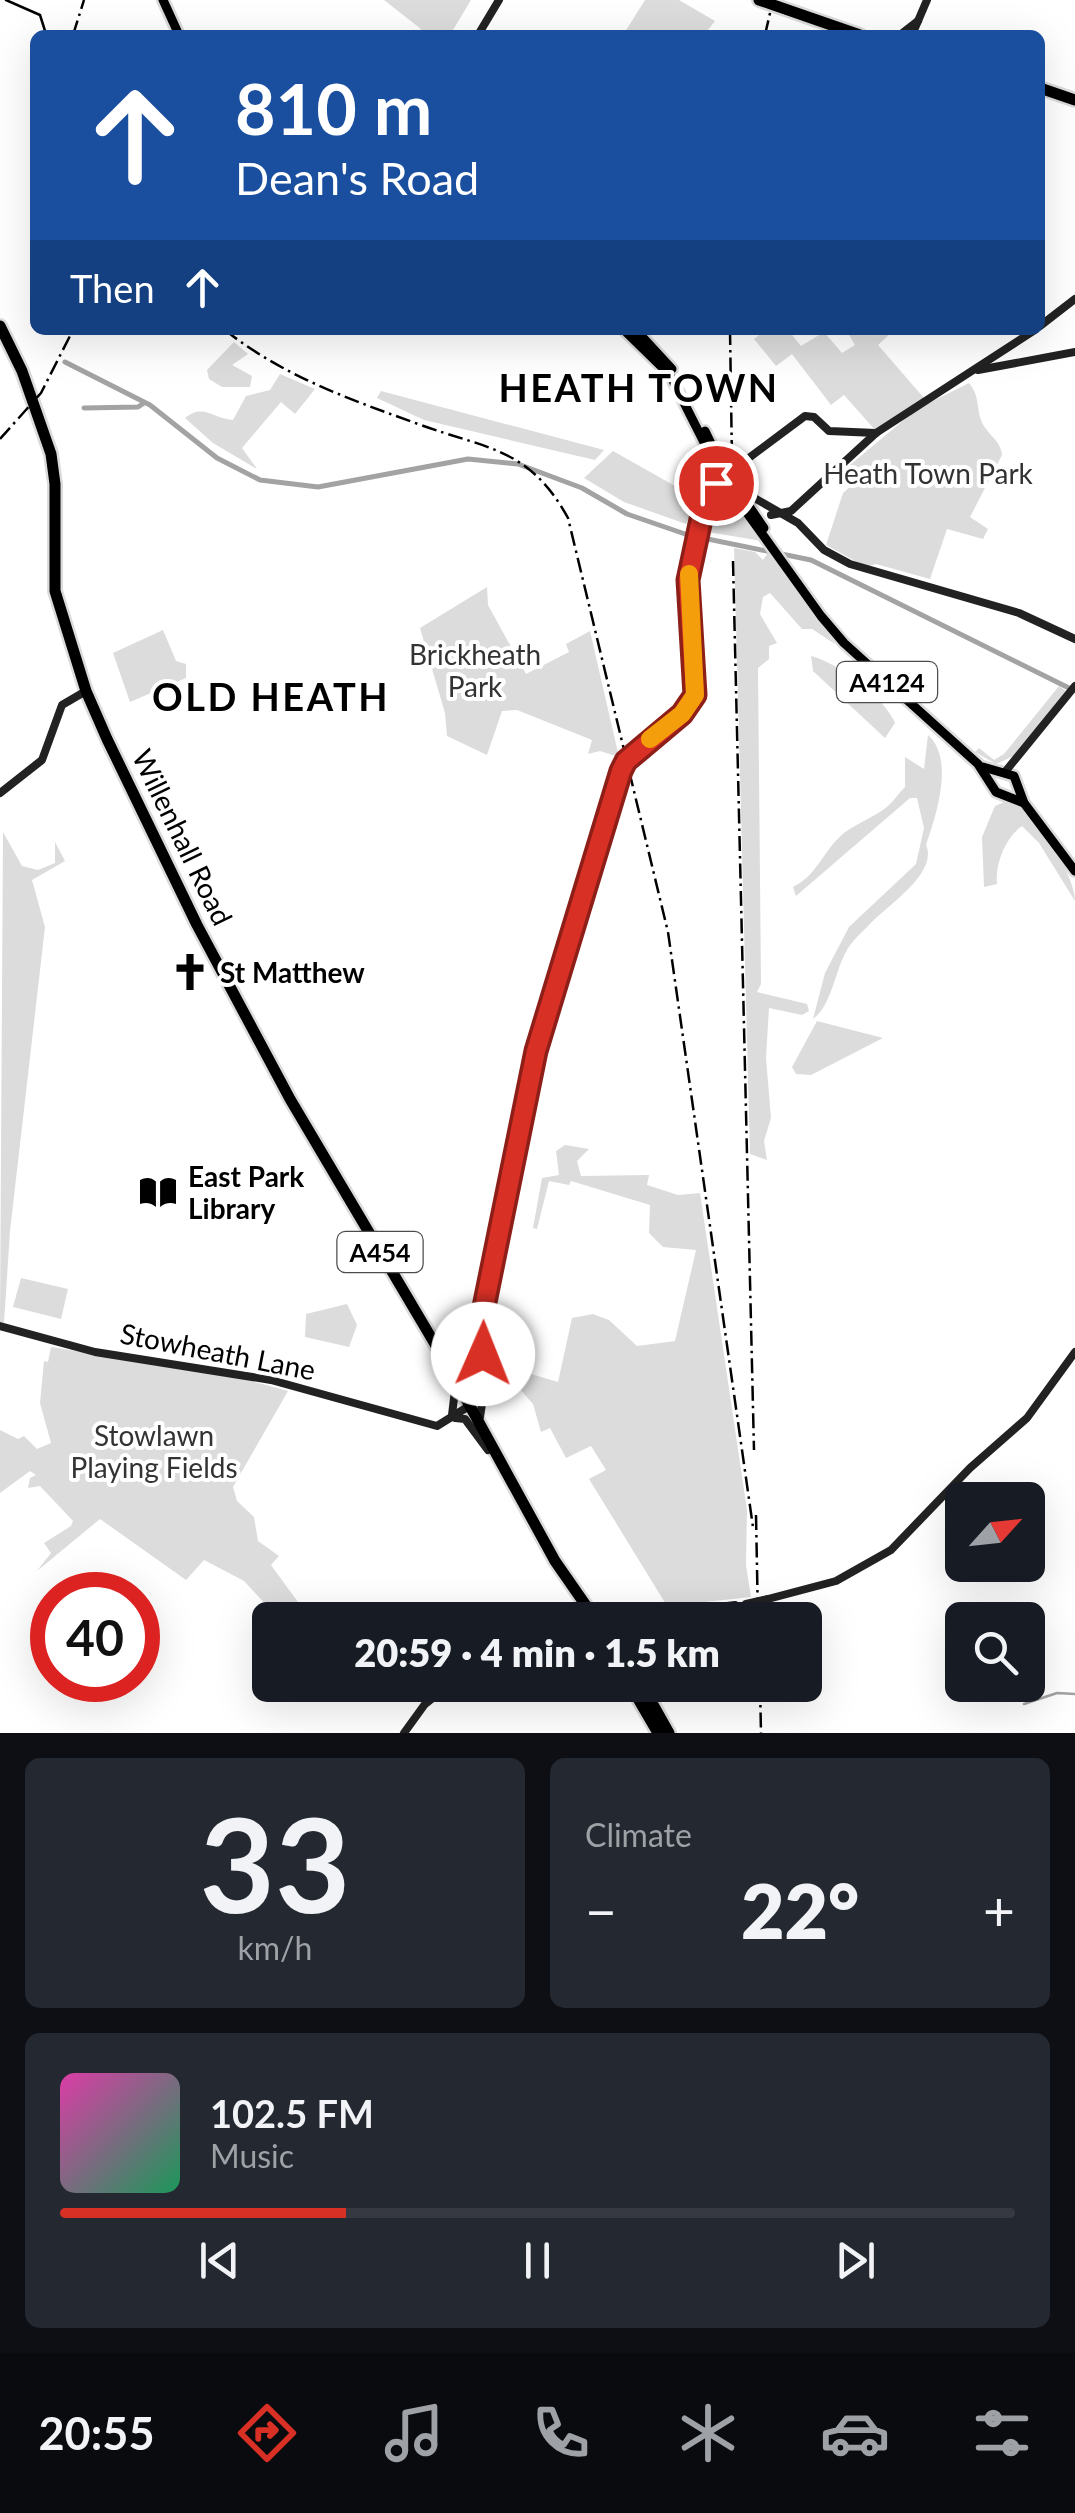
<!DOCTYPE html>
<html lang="en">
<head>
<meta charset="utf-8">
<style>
	:root { --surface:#171b24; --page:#242831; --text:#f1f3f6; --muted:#9ea1a6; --line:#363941; --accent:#d93025 }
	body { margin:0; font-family:Lato,sans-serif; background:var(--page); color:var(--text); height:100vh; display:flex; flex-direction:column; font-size:38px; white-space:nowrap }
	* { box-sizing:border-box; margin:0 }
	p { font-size:32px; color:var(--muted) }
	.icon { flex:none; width:55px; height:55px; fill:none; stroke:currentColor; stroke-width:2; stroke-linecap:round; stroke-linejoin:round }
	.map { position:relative; height:1733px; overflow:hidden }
	.panel { display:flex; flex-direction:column; gap:25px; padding:25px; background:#0d0f14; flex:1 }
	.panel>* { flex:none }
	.banner { position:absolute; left:30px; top:30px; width:1015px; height:305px; border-radius:15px; box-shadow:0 10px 40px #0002; background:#1a4fa0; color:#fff; overflow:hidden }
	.needle { width:65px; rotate:63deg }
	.tools { position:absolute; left:945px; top:1482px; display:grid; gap:20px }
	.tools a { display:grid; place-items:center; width:100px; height:100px; border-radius:15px; background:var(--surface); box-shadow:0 10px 40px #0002; font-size:50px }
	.speed { position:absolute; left:30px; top:1572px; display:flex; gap:20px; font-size:50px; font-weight:700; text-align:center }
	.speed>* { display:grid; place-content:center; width:130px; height:130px; border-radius:50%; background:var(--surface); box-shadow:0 10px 40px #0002; line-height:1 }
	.speed .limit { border:15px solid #d22; background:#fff; color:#111 }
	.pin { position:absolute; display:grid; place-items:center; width:85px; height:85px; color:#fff; margin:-42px; border:5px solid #fff; border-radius:50%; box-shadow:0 2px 10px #0007 }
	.me { position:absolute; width:110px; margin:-55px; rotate:1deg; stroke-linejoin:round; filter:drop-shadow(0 0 8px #0008) }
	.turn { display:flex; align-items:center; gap:35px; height:210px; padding:0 40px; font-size:45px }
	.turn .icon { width:130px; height:130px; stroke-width:2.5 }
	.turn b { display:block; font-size:70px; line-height:85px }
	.then { display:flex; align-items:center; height:95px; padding:0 40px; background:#0003; gap:20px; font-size:38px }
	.big { font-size:75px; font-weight:800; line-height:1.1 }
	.panel .card { flex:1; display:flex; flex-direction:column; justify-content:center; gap:15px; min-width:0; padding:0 35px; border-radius:15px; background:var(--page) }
	.panel .dial { align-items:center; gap:0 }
	.dial b { font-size:130px; line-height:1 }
	.song { display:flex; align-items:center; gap:30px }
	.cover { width:120px; height:120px; border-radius:15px; background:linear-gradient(135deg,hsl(320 70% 55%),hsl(150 70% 35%)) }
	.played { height:10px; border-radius:5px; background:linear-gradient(90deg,var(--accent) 30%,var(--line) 30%) }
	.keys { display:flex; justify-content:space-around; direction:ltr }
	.heat { display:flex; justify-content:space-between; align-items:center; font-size:55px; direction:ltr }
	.panel .tiles { flex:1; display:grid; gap:25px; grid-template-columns:1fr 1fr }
	.card:last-child { grid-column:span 2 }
	.trip { position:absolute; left:252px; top:1602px; width:570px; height:100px; border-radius:15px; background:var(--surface); box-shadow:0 10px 40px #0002; font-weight:800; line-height:100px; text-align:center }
	.menu { display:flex; height:160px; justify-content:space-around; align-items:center; background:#090b0e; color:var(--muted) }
	.menu .icon { width:70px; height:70px }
	.menu .current { color:var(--accent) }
	.menu b { font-size:45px; color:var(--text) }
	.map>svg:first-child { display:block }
</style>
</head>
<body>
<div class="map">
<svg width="1075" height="1733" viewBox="0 0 1075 1733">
	<rect width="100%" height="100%" fill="#fff"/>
	<g fill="#dcdcdc">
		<path d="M384,0h87l-21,35h-36l7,-6z"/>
		<path d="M645,0h34l36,21 -11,14h-81z"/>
		<path d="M766,330h22l13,16 23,-14 18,21 13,-8 -9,-15h48l-16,15 46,53 -48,33 -32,-36 -13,10 -39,-51 -16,12 -22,-27z"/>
		<path d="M234,342l14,12 -16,11 20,11 -2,11h-28l-13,-8 -2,-9z"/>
		<path d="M280,374l35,15 -20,25 -14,-12 -39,46 15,21 -44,-26 -28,-25c19,-15 28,1 48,2l13,-24 24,-6z"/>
		<path d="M969,383c11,14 7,22 12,37 5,14 20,20 21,35l-32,62 18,12 -5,10 -36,-10 -17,50 -54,-15 -10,3 -40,-22 17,-52 10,-9 -9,-14 73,-61z"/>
		<path d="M381,391l223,59 -9,10 -171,-40 -47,-22z"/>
		<path d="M613,451l85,48 -12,25 -62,-22 -40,-24z"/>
		<path d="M723,493l39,48 -54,-9 -4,-5 4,-23z"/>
		<path d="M734,548l21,4 8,8 5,-7 67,91 -23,-15h-10l-32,-36 -7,4 -3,17 17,29 -8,3v13l-11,9 3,316 -4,8 50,12 2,7 -7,4 -33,-7 -3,50 5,60 -7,23 3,19 -17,-6z"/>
		<path d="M487,587l1,18 38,69 43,-22 -3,-8 24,-13 29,126 -19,-6 -12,3 4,-14 -75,-30 -15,1 -15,44 -40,-19 -2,-23 -25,-85z"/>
		<path d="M163,630l13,31 10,3v14l-56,24 -17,-49z"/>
		<path d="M811,656c27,7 73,41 84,67l-10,15 -72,-67z"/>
		<path d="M1059,686l7,5 -50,64 -20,9 -21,-12 4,-4 15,12 10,-6z"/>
		<path d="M928,735c27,24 8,81 -2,110 13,29 -42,62 -58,81 -7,7 -16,15 -21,24 -12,20 -15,55 -34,69l12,-46 24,-46 67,-63 8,-36 -7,-30h-7l-114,98 -3,-9c25,-12 30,-37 51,-54 12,-9 27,-15 39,-23 9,-6 15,-16 22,-23v-30l19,12z"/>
		<path d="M1009,800c26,11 66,74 66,101l-36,-58 -17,-17c-16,11 -27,37 -25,58l-13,3 -2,-50 13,-31z"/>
		<path d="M3,832l19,34 16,4 17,-7v-21l10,19 -33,19 13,47 -35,304 -6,92 -4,-1z"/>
		<path d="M817,1021l66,17 -72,37 -15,-1 -4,-7z"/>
		<path d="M565,1145l24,4 -12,12 4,15 68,-1 -2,10 31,10 22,-2 47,317 -1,55 5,32 -84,9 -78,-127 17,-9 -15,-24 -25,12 -16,-30 -9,4 -8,-28 -15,-17 -19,2 -2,-9h-9l-2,-32 21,-2 -2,20 53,16 14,-64 21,-4 16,6 28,26 38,-5 21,-91 -33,-3 -14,-14 1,-28 -79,-24 -2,4 -20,-4 -12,48 -4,-1 9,-50 17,-3 -3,-24z"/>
		<path d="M21,1278l47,11 -7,30 -48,-12z"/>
		<path d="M347,1304l10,21 -8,22 -44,-10 1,-23z"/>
		<path d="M51,1347l178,28 59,16 -55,96 4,14 17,16 4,24 21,15 -8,9 40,55h-31l-36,-39 -40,-21 -18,20 -86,-61 -63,52 14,-18 -7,-10 27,-17 2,-5 -33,-35 -12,2 2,-10 6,-3 -6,-4 -30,22v-63l18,9 6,-3 13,13 14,-6 -11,-40 4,-42 4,1z"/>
	</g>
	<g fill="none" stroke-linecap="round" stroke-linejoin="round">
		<path stroke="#a3a3a3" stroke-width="2.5" d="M1024,1704l33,-11 18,1"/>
		<g stroke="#a3a3a3" stroke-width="5">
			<path d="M65,362l85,43 67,53 43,22 58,7 150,-28 50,5 64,24 45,26 61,21 123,25 262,130"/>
			<path d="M84,408l54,-1 6,-4"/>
		</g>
		<g stroke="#dbdbdb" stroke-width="14">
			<g id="primary">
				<path d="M163,0l16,35"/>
				<path d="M624,330l46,45 52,103 99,138 23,27 134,121 18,28 28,11"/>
				<path d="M636,330l36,39"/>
				<path d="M705,431l17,36 42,61"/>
				<path d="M983,767l31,9 10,27 51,68"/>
			</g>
		</g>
		<g stroke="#dbdbdb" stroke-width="16">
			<g id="highway">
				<path d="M759,0l101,35"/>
				<path d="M1040,88l35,12"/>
				<path d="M0,326l22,45 29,83 4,30v107l31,100 21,48 90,186 93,174 158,267 107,195 41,59"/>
				<path d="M630,1685l28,48"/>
				<path d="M642,1685l27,48"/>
			</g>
		</g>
		<g stroke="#222" stroke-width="8">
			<path d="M478,35l21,-35"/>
			<path d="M900,35l18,-14"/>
			<path d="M912,35l15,-35"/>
			<path d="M1040,326l35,-27"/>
			<path d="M978,370l97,-18"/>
			<path d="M737,488l61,35 26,27 26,14 169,49 56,26"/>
			<path d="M706,500l16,-10 10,7"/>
			<path d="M771,515l20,-4 85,-78 159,-103"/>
			<path d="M1005,772l70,-86"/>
			<path d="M0,793l42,-33 20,-55 24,-14"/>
			<path d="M0,1326l95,26 176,28 166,46 29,-18"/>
			<path d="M452,1415l3,-25"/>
			<path d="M480,1417l5,-32 -2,-73 53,-261 85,-280 30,-33 31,-24 13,-19 -7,-114 17,-86 17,-17 83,-62 9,1 15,14 47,2"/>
			<path d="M455,1418l10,1 23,31"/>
			<path d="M768,1599l68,-18 55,-31 79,-82 57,-50 48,-66"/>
			<path d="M612,1620l123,-15"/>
			<path d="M651,1620l70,-11"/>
			<path d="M404,1733l21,-29 24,-19"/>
		</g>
		<use href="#primary" stroke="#000" stroke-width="9"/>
		<use href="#highway" stroke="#000" stroke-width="11"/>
		<path stroke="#000" stroke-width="2.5" d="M6,0l34,15 6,19"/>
		<g stroke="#000" stroke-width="2.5" stroke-dasharray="15 5 2.5 5" stroke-linecap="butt">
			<path d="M53,35l1,-1"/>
			<path d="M73,35l11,-35"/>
			<path d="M765,35l8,-35"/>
			<path d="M225,330c58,46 124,69 193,94 68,25 111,23 150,94l100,414 85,595"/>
			<path d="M730,330l2,131"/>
			<path d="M0,439l41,-46 32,-63"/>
			<path d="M733,561l21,889"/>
			<path d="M756,1515l2,105"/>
			<path d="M760,1685l1,48"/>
		</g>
		<path stroke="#222" stroke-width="8" d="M746,1604l22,-5"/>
	</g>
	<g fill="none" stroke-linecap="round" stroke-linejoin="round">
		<g stroke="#8d1f18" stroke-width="25">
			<path id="route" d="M483,1354v-42l53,-261 85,-280 5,-10 56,-47 13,-19 -7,-115 18,-84 10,-13"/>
		</g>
		<use href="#route" stroke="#d93025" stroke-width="18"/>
		<path stroke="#f59e0b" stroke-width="18" d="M650,739l32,-25 13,-19 -6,-121"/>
	</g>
	<defs>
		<g id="church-bare" transform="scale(3)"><path d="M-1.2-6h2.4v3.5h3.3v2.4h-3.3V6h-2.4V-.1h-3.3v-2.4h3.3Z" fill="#000" stroke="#fff" stroke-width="2.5" paint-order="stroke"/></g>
		<g id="library-bare" transform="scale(3)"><path d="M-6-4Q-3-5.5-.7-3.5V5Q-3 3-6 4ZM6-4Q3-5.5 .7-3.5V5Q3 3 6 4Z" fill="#000" stroke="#fff" stroke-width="2.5" paint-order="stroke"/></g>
	</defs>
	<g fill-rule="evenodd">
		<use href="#church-bare" x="190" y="972"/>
		<use href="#library-bare" x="158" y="1192"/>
	</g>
	<g text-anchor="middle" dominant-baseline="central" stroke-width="8" stroke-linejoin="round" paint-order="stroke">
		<g fill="#fff" stroke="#4c4c4c" stroke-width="2.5">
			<rect x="837" y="662" width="100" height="40" rx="8"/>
			<rect x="337.5" y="1232" width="85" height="40" rx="8"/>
		</g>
		<g font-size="25" font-weight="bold" fill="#000">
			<text x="887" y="682">A4124</text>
			<text x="380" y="1252">A454</text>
		</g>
		<g font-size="28" fill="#333" stroke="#fff">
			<text x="928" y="473">Heath Town Park</text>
			<text x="475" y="654">Brickheath<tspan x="475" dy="32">Park</tspan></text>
			<text x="154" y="1435">Stowlawn<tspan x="154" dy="32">Playing Fields</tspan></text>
		</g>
		<g font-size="28" fill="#000" stroke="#fff">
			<text transform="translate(183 837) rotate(64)">Willenhall Road</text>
			<text transform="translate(218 1351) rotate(11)">Stowheath Lane</text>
		</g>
		<g font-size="28" font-weight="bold" fill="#000" stroke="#fff" text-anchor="start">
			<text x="220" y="972">St Matthew</text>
			<text x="188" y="1176">East Park<tspan x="188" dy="32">Library</tspan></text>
		</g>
		<g font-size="38" font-weight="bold" letter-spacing="2.5" fill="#000" stroke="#fff">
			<text x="639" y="387">HEATH TOWN</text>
			<text x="271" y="696">OLD HEATH</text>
		</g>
	</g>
</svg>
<div class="tools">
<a><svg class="needle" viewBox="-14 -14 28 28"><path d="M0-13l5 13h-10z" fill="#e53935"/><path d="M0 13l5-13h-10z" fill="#9ea1a6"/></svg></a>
<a><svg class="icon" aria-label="search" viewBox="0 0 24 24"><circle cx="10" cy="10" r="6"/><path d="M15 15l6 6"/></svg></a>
</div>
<div class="speed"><div class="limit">40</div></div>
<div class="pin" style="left:716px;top:483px;background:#d93025"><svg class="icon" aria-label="arrive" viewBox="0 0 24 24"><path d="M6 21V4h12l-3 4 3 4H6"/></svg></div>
<svg class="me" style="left:483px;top:1354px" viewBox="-20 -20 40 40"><circle r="19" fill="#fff"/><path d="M0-13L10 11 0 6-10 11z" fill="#d93025"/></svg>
<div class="trip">20:59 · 4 min · 1.5 km</div>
<div class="banner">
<div class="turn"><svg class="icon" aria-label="ahead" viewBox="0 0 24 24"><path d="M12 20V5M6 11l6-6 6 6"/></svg><div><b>810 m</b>Dean's Road</div></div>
<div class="then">Then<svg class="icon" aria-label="ahead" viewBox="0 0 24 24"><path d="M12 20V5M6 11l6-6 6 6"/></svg></div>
</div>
</div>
<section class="panel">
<div class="tiles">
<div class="card dial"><b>33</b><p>km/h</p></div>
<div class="card"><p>Climate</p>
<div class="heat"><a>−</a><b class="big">22°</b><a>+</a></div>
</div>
<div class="card">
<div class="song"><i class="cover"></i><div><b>102.5 FM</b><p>Music</p></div></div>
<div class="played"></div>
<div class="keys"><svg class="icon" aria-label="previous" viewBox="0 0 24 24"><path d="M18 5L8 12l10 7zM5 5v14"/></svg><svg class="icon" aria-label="pause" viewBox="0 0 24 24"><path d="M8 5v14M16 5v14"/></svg><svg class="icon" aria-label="next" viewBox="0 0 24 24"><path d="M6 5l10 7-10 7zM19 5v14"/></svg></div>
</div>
</div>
</section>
<nav class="menu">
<b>20:55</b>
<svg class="icon current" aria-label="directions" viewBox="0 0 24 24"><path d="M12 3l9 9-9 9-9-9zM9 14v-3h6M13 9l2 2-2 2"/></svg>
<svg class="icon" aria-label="music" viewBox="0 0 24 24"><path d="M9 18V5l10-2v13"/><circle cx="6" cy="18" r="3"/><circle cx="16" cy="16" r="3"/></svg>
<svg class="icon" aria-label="phone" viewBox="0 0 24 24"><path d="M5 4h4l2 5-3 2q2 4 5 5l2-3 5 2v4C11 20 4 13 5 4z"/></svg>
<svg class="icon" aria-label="climate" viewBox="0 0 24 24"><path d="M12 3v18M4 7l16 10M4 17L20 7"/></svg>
<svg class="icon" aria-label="car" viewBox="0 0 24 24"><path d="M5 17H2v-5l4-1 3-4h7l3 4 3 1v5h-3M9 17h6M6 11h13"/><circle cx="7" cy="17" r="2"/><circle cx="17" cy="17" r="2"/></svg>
<svg class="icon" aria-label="filters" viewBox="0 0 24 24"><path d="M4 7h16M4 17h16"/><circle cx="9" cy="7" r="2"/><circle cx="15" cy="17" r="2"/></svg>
</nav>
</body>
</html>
